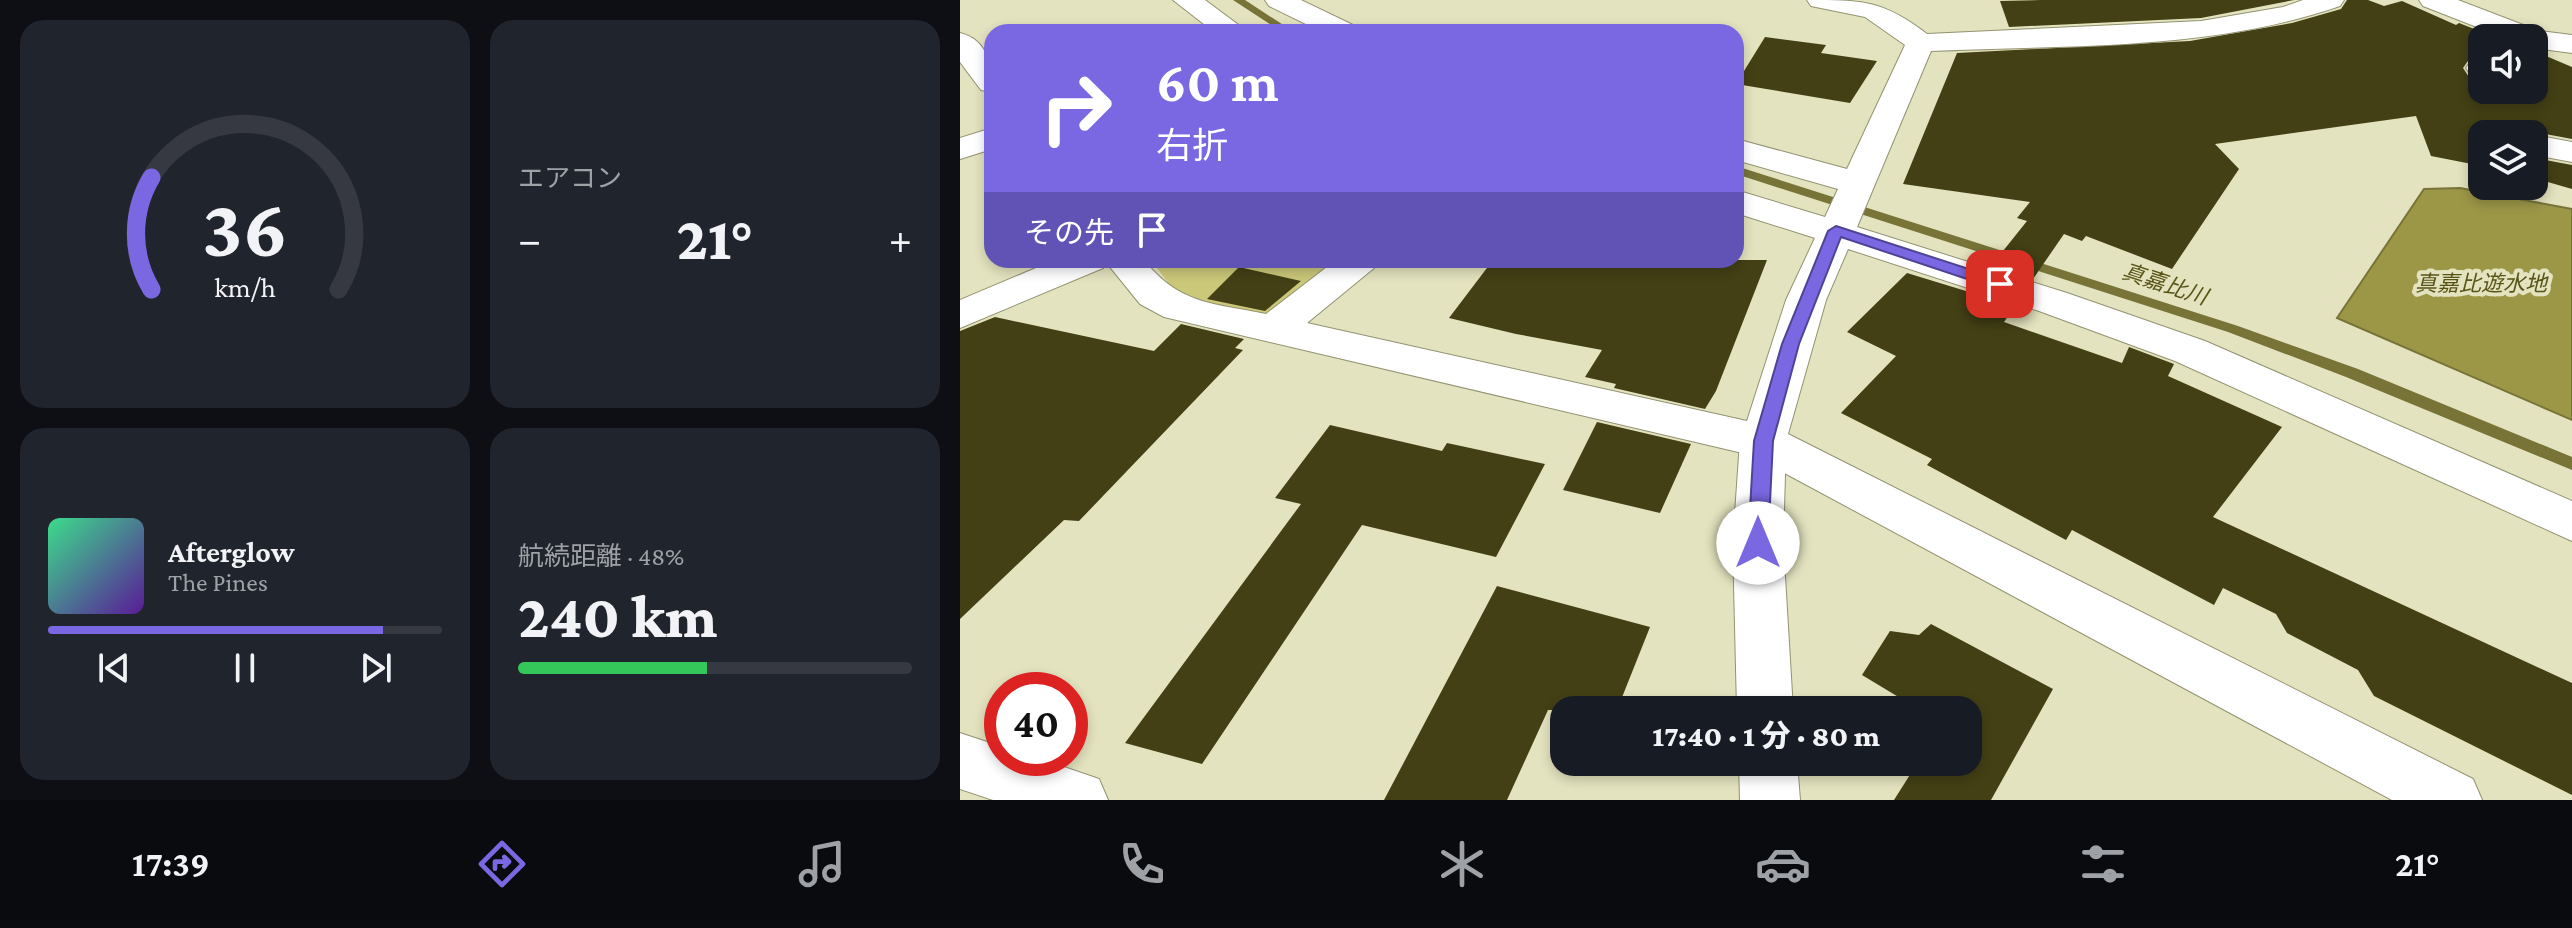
<!DOCTYPE html>
<html lang="ja">
<head>
<meta charset="utf-8">
<style>
	:root { --surface:#171b24; --page:#20242c; --text:#f1f3f6; --muted:#9ea1a6; --line:#363941; --accent:#7a68e3 }
	body { margin:0; font-family:"Crimson Pro","Noto Sans JP",serif; background:var(--page); color:var(--text); height:100vh; display:flex; flex-direction:column; font-size:30px; white-space:nowrap }
	* { box-sizing:border-box; margin:0 }
	p { font-size:26px; color:var(--muted) }
	.icon { flex:none; width:44px; height:44px; fill:none; stroke:currentColor; stroke-width:2; stroke-linecap:round; stroke-linejoin:round }
	.map { position:relative; flex:1; overflow:hidden }
	.sheet { display:flex; flex-direction:column; gap:20px; padding:20px; background:#0d0f14; width:960px }
	.sheet>* { flex:none }
	.guide { position:absolute; left:24px; top:24px; width:760px; height:244px; border-radius:24px; box-shadow:0 4px 12px #0003; background:#7a68e3; color:#fff; overflow:hidden }
	.tools { position:absolute; left:1508px; top:24px; display:grid; gap:16px }
	.tools a { display:grid; place-items:center; width:80px; height:80px; border-radius:16px; background:var(--surface); box-shadow:0 4px 12px #0003; font-size:40px }
	.speed { position:absolute; left:24px; top:672px; display:flex; gap:16px; font-size:40px; font-weight:700; text-align:center }
	.speed>* { display:grid; place-content:center; width:104px; height:104px; border-radius:50%; background:var(--surface); box-shadow:0 4px 12px #0003; line-height:1 }
	.speed .limit { border:12px solid #d22; background:#fff; color:#111 }
	.pin { position:absolute; display:grid; place-items:center; width:68px; height:68px; color:#fff; margin:-34px; border-radius:16px; box-shadow:0 4px 12px #0006 }
	.me { position:absolute; width:88px; margin:-44px; rotate:0deg; stroke-linejoin:round; filter:drop-shadow(0 0 6px #0008) }
	.turn { display:flex; align-items:center; gap:28px; height:168px; padding:0 40px; font-size:36px }
	.turn .icon { width:104px; height:104px; stroke-width:2.5 }
	.turn b { display:block; font-size:56px; line-height:68px }
	.then { display:flex; align-items:center; height:76px; padding:0 40px; background:#0003; gap:16px; font-size:30px }
	.big { font-size:60px; font-weight:800; line-height:1.1 }
	.sheet .tile { flex:1; display:flex; flex-direction:column; justify-content:center; gap:12px; min-width:0; padding:0 28px; border-radius:24px; background:var(--page) }
	.sheet .dial { align-items:center; gap:0 }
	.dial svg { height:208px; overflow:visible; fill:none; stroke:var(--line); stroke-width:7; stroke-linecap:round; text-anchor:middle }
	.dial text { fill:var(--text); stroke:none }
	.song { display:flex; align-items:center; gap:24px }
	.cover { width:96px; height:96px; border-radius:12px; background:linear-gradient(135deg,hsl(150 70% 55%),hsl(270 70% 35%)) }
	.played { height:8px; border-radius:4px; background:linear-gradient(90deg,var(--accent) 85%,var(--line) 85%) }
	.keys { display:flex; justify-content:space-around; direction:ltr }
	.heat { display:flex; justify-content:space-between; align-items:center; font-size:44px; direction:ltr }
	.charge { height:12px; border-radius:6px; background:linear-gradient(90deg,#34c759 48%,var(--line) 0) }
	.sheet .tiles { flex:1; display:grid; gap:20px; grid-template-columns:repeat(2,1fr) }
	.trip { position:absolute; left:590px; top:696px; width:432px; height:80px; border-radius:24px; background:var(--surface); box-shadow:0 4px 12px #0003; font-weight:800; line-height:80px; text-align:center }
	.tab-bar { display:flex; height:128px; justify-content:space-around; align-items:center; background:#090b0e; color:var(--muted) }
	.tab-bar .icon { width:56px; height:56px }
	.tab-bar .current { color:var(--accent) }
	.tab-bar b { font-size:36px; color:var(--text) }
	main { display:flex; flex:1; min-height:0 }
	.map>svg:first-child { display:block }
</style>
</head>
<body>
<main>
<section class="sheet">
<div class="tiles">
<div class="tile dial"><svg viewBox="0 0 100 80">
<path d="M14 69A42 42 0 1 1 86 69"/>
<path d="M14 69A42 42 0 0 1 14 26" stroke="#7a68e3"/>
<text x="50" y="56" font-size="32" font-weight="700">36</text>
<text x="50" y="72" font-size="11">km/h</text>
</svg></div>
<div class="tile"><p>エアコン</p>
<div class="heat"><a>−</a><b class="big">21°</b><a>+</a></div>
</div>
<div class="tile">
<div class="song"><i class="cover"></i><div><b>Afterglow</b><p>The Pines</p></div></div>
<div class="played"></div>
<div class="keys"><svg class="icon" aria-label="previous" viewBox="0 0 24 24"><path d="M18 5L8 12l10 7zM5 5v14"/></svg><svg class="icon" aria-label="pause" viewBox="0 0 24 24"><path d="M8 5v14M16 5v14"/></svg><svg class="icon" aria-label="next" viewBox="0 0 24 24"><path d="M6 5l10 7-10 7zM19 5v14"/></svg></div>
</div>
<div class="tile"><p>航続距離 · 48%</p><b class="big">240 km</b><div class="charge"></div></div>
</div>
</section>
<div class="map">
<svg width="1612" height="800" viewBox="0 0 1612 800">
	<rect width="100%" height="100%" fill="#e4e3bf"/>
	<path fill="#cbc87a" d="M191,260h192l-66,59 -99,-23z"/>
	<path fill="#9c9747" stroke="#787438" stroke-width="2" d="M1500,188l112,21v211l-235,-102 87,-129z"/>
	<g fill="none" stroke-linecap="round" stroke-linejoin="round">
		<g fill="#787438" fill-rule="evenodd">
			<path d="M273,0h12l49,32h-12z"/>
			<path d="M776,166l502,160 120,43 214,88v13l-226,-93 -118,-45 -492,-158z"/>
		</g>
	</g>
	<g fill="#434015">
		<path d="M1081,0h253l-93,18 -192,9 -9,-26z"/>
		<path d="M1387,0h21l16,6 18,-5 54,24 3,-2 38,15h-15v17l-12,3 -7,10 6,9 13,3v10h52v-39l38,16v72l-37,-7 -53,2v32l-51,-10 -15,-40 -201,28 24,25 -67,100 -86,-33 -4,5 -18,-7 -31,45 -42,-13 36,-45 -10,-3 13,-16 -127,-18 54,-131 233,-12 102,-18 49,-14z"/>
		<path d="M805,37l61,8 -5,8 56,8 -27,42 -114,-19z"/>
		<path d="M1574,158l38,7v24l-38,-11z"/>
		<path d="M533,260h274l-51,131 -11,18 -91,-21 2,-4 -31,-7 17,-27 -86,-16 -67,-16z"/>
		<path d="M279,267l62,14 -36,30 -58,-12z"/>
		<path d="M947,273l108,33 -11,16 118,41 7,-16 45,17 -6,12 114,51 -69,90 359,166v112l-198,-99 -16,-26 -71,-37 -11,-19 -53,-26 -9,17 -142,-75 -6,10 -139,-75 5,-6 -91,-46 55,-57 -49,-24z"/>
		<path d="M35,317l159,34 27,-27 63,15 -9,9 8,2 -164,171 -15,-1 -104,99v-288z"/>
		<path d="M637,422l94,22 -31,69 -97,-23z"/>
		<path d="M370,425l112,26 5,-8 98,21 -49,93 -134,-32 -160,239 -77,-21 176,-239 -26,-6z"/>
		<path d="M537,586l153,41 -33,83h-69l-41,90h-123z"/>
		<path d="M971,624l122,65 -62,111h-97l24,-38h50v-52h-48l-58,-35 28,-44 29,4z"/>
	</g>
	<g fill="none" stroke-linecap="round" stroke-linejoin="round">
		<g stroke="#939271" stroke-width="2">
			<g id="street">
				<path d="M213,0h32l43,32h-34z"/>
				<path d="M305,0h36l54,26 5,6h-38l-53,-26z"/>
				<path d="M847,0c55,0 76,0 120,34l274,-13 82,-14 20,-7h41l-4,6c-130,45 -272,39 -409,45l-74,176 210,66 138,48 367,160v40l-397,-180 -136,-50 -191,-62 -22,51 -38,134 685,345 9,21h-90l-641,-345 -587,-138 -24,-13 -34,-42 -3,6 -143,60v-28l95,-40h89c36,45 69,43 122,54l70,-54h43l-5,8 -67,55 440,98 39,-121 29,-62 -79,-25v-23l89,27 13,-28 -102,-29v-21l111,30 58,-124 -40,-28 -54,-11z"/>
				<path d="M1459,0h39l81,31 33,4v18l-38,-5v-10h-29l-82,-32z"/>
				<path d="M0,33c29,7 32,35 32,59l-11,-2 -21,-28z"/>
				<path d="M1522,58v19l-12,-3 -4,-6 5,-7z"/>
				<path d="M32,128v21l-32,10v-21z"/>
				<path d="M1574,135l38,7v20l-38,-7z"/>
				<path d="M0,733l42,14v11h36l61,21 9,21h-115l-33,-11z"/>
			</g>
		</g>
		<g stroke="#939271" stroke-width="2">
			<g id="secondary">
				<path d="M803,424l16,5 7,12 -3,102 10,167h-56l-4,-167 7,-102 7,-12z"/>
				<path d="M779,762h58l3,38h-60z"/>
			</g>
		</g>
		<use href="#street" fill="#fff" fill-rule="evenodd"/>
		<use href="#secondary" fill="#fff" fill-rule="evenodd"/>
	</g>
	<path fill="#7a68e3" stroke="#4f4494" stroke-width="2" d="M876,226l170,55 2,3 -2,4h-12l-153,-51 -42,107 -26,97 -5,102 -3,6 -7,2 -7,-2 -3,-6 6,-102 28,-97 46,-113z"/>
	<g text-anchor="middle" dominant-baseline="central" stroke-width="8" stroke-linejoin="round" paint-order="stroke">
		<g font-size="22" font-style="italic" fill="#575418" stroke="#e4e3bf">
			<text x="1521" y="283">真嘉比遊水地</text>
			<text transform="translate(1205 284) rotate(18)">真嘉比川</text>
		</g>
	</g>
</svg>
<div class="tools">
<a><svg class="icon" aria-label="sound" viewBox="0 0 24 24"><path d="M4 9h4l5-4v14l-5-4H4zM17 9q2 3 0 6"/></svg></a>
<a><svg class="icon" aria-label="layers" viewBox="0 0 24 24"><path d="M12 4l9 5-9 5-9-5zM3 14l9 5 9-5"/></svg></a>
</div>
<div class="speed"><div class="limit">40</div></div>
<div class="pin" style="left:1040px;top:284px;background:#d93025"><svg class="icon" aria-label="arrive" viewBox="0 0 24 24"><path d="M6 21V4h12l-3 4 3 4H6"/></svg></div>
<svg class="me" style="left:798px;top:543px" viewBox="-20 -20 40 40"><circle r="19" fill="#fff"/><path d="M0-13L10 11 0 6-10 11z" fill="#7a68e3"/></svg>
<div class="trip">17:40 · 1 分 · 80 m</div>
<div class="guide">
<div class="turn"><svg class="icon" aria-label="right" viewBox="0 0 24 24"><path d="M7 20v-9h11M14 6l5 5-5 5"/></svg><div><b>60 m</b>右折</div></div>
<div class="then">その先<svg class="icon" aria-label="arrive" viewBox="0 0 24 24"><path d="M6 21V4h12l-3 4 3 4H6"/></svg></div>
</div>
</div>
</main>
<nav class="tab-bar">
<b>17:39</b>
<svg class="icon current" aria-label="directions" viewBox="0 0 24 24"><path d="M12 3l9 9-9 9-9-9zM9 14v-3h6M13 9l2 2-2 2"/></svg>
<svg class="icon" aria-label="music" viewBox="0 0 24 24"><path d="M9 18V5l10-2v13"/><circle cx="6" cy="18" r="3"/><circle cx="16" cy="16" r="3"/></svg>
<svg class="icon" aria-label="phone" viewBox="0 0 24 24"><path d="M5 4h4l2 5-3 2q2 4 5 5l2-3 5 2v4C11 20 4 13 5 4z"/></svg>
<svg class="icon" aria-label="climate" viewBox="0 0 24 24"><path d="M12 3v18M4 7l16 10M4 17L20 7"/></svg>
<svg class="icon" aria-label="car" viewBox="0 0 24 24"><path d="M5 17H2v-5l4-1 3-4h7l3 4 3 1v5h-3M9 17h6M6 11h13"/><circle cx="7" cy="17" r="2"/><circle cx="17" cy="17" r="2"/></svg>
<svg class="icon" aria-label="filters" viewBox="0 0 24 24"><path d="M4 7h16M4 17h16"/><circle cx="9" cy="7" r="2"/><circle cx="15" cy="17" r="2"/></svg>
<b>21°</b>
</nav>
</body>
</html>
